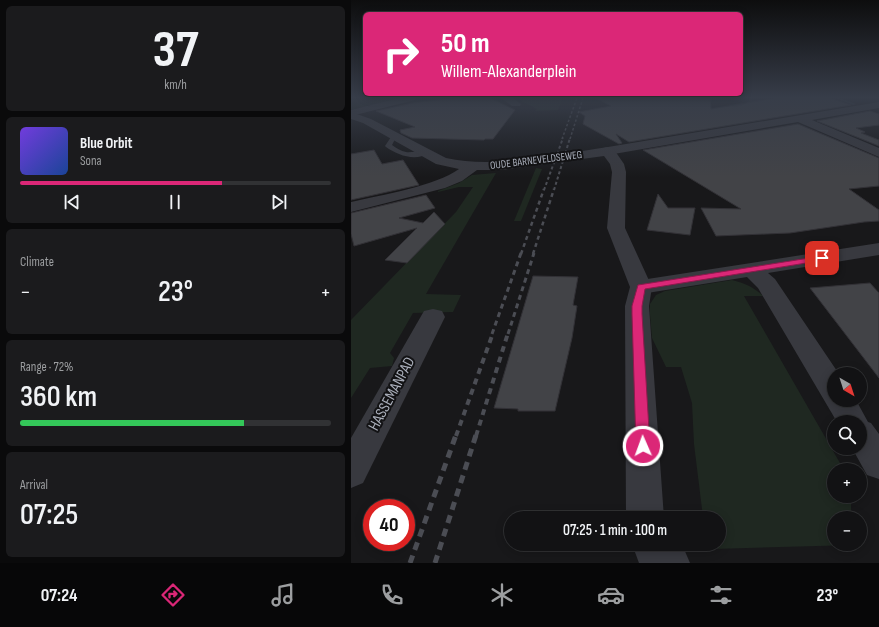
<!DOCTYPE html>
<html lang="en">
<head>
<meta charset="utf-8">
<style>
	:root { --surface:#121214; --page:#1b1b1d; --text:#f1f3f6; --muted:#9c9ea0; --line:#313234; --accent:#db2777 }
	body { margin:0; font-family:"Sofia Sans Condensed",sans-serif; background:var(--page); color:var(--text); height:100vh; display:flex; flex-direction:column; font-size:15px; white-space:nowrap }
	* { box-sizing:border-box; margin:0 }
	p { font-size:13px; color:var(--muted) }
	.icon { flex:none; width:22px; height:22px; fill:none; stroke:currentColor; stroke-width:2; stroke-linecap:round; stroke-linejoin:round }
	.map { position:relative; flex:1; overflow:hidden }
	.sheet { display:flex; flex-direction:column; gap:6px; padding:6px; background:#0a0a0b; width:351px }
	.sheet>* { flex:none }
	.hud { position:absolute; left:12px; top:12px; width:380px; height:84px; border-radius:6px; box-shadow:0 2px 10px #0003,0 0 0 1px var(--line); background:#db2777; color:#fff; overflow:hidden }
	.needle { width:26px; rotate:141deg }
	.controls { position:absolute; left:476px; top:367px; display:grid; gap:8px }
	.controls a { display:grid; place-items:center; width:40px; height:40px; border-radius:50%; background:var(--surface); box-shadow:0 2px 10px #0003,0 0 0 1px var(--line); font-size:20px }
	.speed { position:absolute; left:12px; top:499px; display:flex; gap:8px; font-size:20px; font-weight:700; text-align:center }
	.speed>* { display:grid; place-content:center; width:52px; height:52px; border-radius:50%; background:var(--surface); box-shadow:0 2px 10px #0003,0 0 0 1px var(--line); line-height:1 }
	.speed .limit { border:6px solid #d22; background:#fff; color:#111 }
	.pin { position:absolute; display:grid; place-items:center; width:34px; height:34px; color:#fff; margin:-17px; border-radius:8px; box-shadow:0 2px 6px #0006 }
	.me { position:absolute; width:44px; margin:-22px; rotate:358deg; stroke-linejoin:round; filter:drop-shadow(0 0 3px #0008) }
	.turn { display:flex; align-items:center; gap:14px; height:84px; padding:0 12px; font-size:18px }
	.turn .icon { width:52px; height:52px; stroke-width:2.5 }
	.turn b { display:block; font-size:28px; line-height:34px }
	.big { font-size:30px; font-weight:600; line-height:1.1 }
	.sheet .widget { flex:1; display:flex; flex-direction:column; justify-content:center; gap:6px; min-width:0; padding:0 14px; border-radius:6px; background:var(--page) }
	.sheet .dial { align-items:center; gap:0 }
	.dial b { font-size:52px; line-height:1 }
	.song { display:flex; align-items:center; gap:12px }
	.cover { width:48px; height:48px; border-radius:6px; background:linear-gradient(135deg,hsl(260 70% 55%),hsl(220 70% 35%)) }
	.played { height:4px; border-radius:2px; background:linear-gradient(90deg,var(--accent) 65%,var(--line) 65%) }
	.keys { display:flex; justify-content:space-around; direction:ltr }
	.heat { display:flex; justify-content:space-between; align-items:center; font-size:22px; direction:ltr }
	.charge { height:6px; border-radius:3px; background:linear-gradient(90deg,#34c759 72%,var(--line) 0) }
	.trip { position:absolute; left:153px; top:511px; width:222px; height:40px; border-radius:20px; background:var(--surface); box-shadow:0 2px 10px #0003,0 0 0 1px var(--line); font-weight:600; line-height:40px; text-align:center }
	.tabs { display:flex; height:64px; justify-content:space-around; align-items:center; background:#070708; color:var(--muted) }
	.tabs .icon { width:28px; height:28px }
	.tabs .on { color:var(--accent) }
	.tabs b { font-size:18px; color:var(--text) }
	main { display:flex; flex:1; min-height:0 }
	.map>svg:first-child { display:block }
</style>
</head>
<body>
<main>
<section class="sheet">
<div class="widget dial"><b>37</b><p>km/h</p></div>
<div class="widget">
<div class="song"><i class="cover"></i><div><b>Blue Orbit</b><p>Sona</p></div></div>
<div class="played"></div>
<div class="keys"><svg class="icon" aria-label="previous" viewBox="0 0 24 24"><path d="M18 5L8 12l10 7zM5 5v14"/></svg><svg class="icon" aria-label="pause" viewBox="0 0 24 24"><path d="M8 5v14M16 5v14"/></svg><svg class="icon" aria-label="next" viewBox="0 0 24 24"><path d="M6 5l10 7-10 7zM19 5v14"/></svg></div>
</div>
<div class="widget"><p>Climate</p>
<div class="heat"><a>−</a><b class="big">23°</b><a>+</a></div>
</div>
<div class="widget"><p>Range · 72%</p><b class="big">360 km</b><div class="charge"></div></div>
<div class="widget"><p>Arrival</p><b class="big">07:25</b></div>
</section>
<div class="map">
<svg width="528" height="563" viewBox="0 0 528 563">
	<rect width="100%" height="100%" fill="#18181a"/>
	<g fill="#1f2821">
		<path d="M0,98h47l-43,11h-4z"/>
		<path d="M165,98h47l-5,12 -23,1 2,-2z"/>
		<path d="M185,168l6,1 -21,52h-7z"/>
		<path d="M145,173l-70,121 35,1 -8,17 -40,1 -23,40 4,5 -2,8 -22,2 -19,30v-78l105,-108 17,-25h-14l-21,5v-1l21,-8 13,-8z"/>
		<path d="M381,280c12,3 22,7 31,16h-19l100,174h-10v26h17v22h-17v26l20,1 -141,4 -7,-5h13v-26h-28l12,-1 -9,-73 -2,-41 -11,-36h-15l-14,-29 -2,-24v-10l6,-9 9,-4z"/>
	</g>
	<g fill="none" stroke-linecap="round" stroke-linejoin="round">
		<path fill="#2d363f" fill-rule="evenodd" d="M484,98h5l16,6 -3,1z"/>
	</g>
	<g fill="#424347" stroke="#323136">
		<path d="M103,98h36l25,12 -22,29h-8l-1,1 -72,-2 -11,-5 -1,-3 15,-3 -39,-16 37,-8z"/>
		<path d="M245,98h114l1,11 64,-11h55l21,7 -222,37 -13,-8 6,9 -3,1 -36,-20 2,-8 -6,-4 32,-6z"/>
		<path d="M519,111l9,3v11l-23,3 9,4 -4,1 18,7v6l-62,-25z"/>
		<path d="M447,124l81,34v28l-30,3 30,21v11l-15,1 -74,11 -74,3 -15,-28 40,1 -98,-59z"/>
		<path d="M23,150l8,14 21,-4 16,25 -68,15v-46z"/>
		<path d="M307,194l10,14h27l-5,27 -43,-5z"/>
		<path d="M75,195l9,13 -36,10 24,5 11,-11 11,12 -38,39 -22,-3 32,-32 -63,18 -3,-12v-21z"/>
		<path d="M182,276l45,1 -5,28 4,1 -5,32 -17,73h-37v-2l-24,-1z"/>
		<path d="M519,283l9,10v85l-69,-90z"/>
	</g>
	<g fill="none" stroke-linecap="round" stroke-linejoin="round">
		<path fill="#38393f" fill-rule="evenodd" d="M46,135l3,2 -5,2 -3,6c4,3 9,6 14,7 7,1 17,-3 22,1 -12,9 -31,2 -42,-6l-1,-1 6,-9z"/>
		<g fill="#38393f" fill-rule="evenodd">
			<path d="M48,98h17l-1,2 -64,16v-6z"/>
			<path d="M150,98h12l8,6 -1,2h-8z"/>
			<path d="M528,102v6l-67,12 67,28v9l-81,-35 -190,33 -5,-1 -2,-3 2,-3 5,-1z"/>
			<path d="M528,243v12l-111,18 7,6 64,95h-5v26h22l12,22 3,1 8,11v45l-12,-4 -15,-27h8v-26h-23l-79,-134 -11,-11 -106,17 -8,-2 -3,-5 3,-5 8,-2z"/>
			<path d="M82,309l9,2 3,6 -82,166 -12,5v-50l73,-127z"/>
		</g>
		<g fill="#38393f" fill-rule="evenodd">
			<path d="M0,112l20,7 75,39c49,11 112,-4 162,-11l5,1 11,16 2,8 -1,56 27,59 -3,19 15,212h-38l-1,-212 5,-19 -23,-59 5,-56 -2,-8 -6,-8 -103,14h-24l-15,11 -17,7 -94,24v-10c30,-7 85,-16 108,-33l-23,-5 -73,-41 -12,-4z"/>
			<path d="M281,544h44l8,5 6,14h-51z"/>
		</g>
		<g stroke="#4b4d54" stroke-width="1.5" stroke-dasharray="2.5 2" stroke-linecap="butt">
			<path d="M211,139l15,-41"/>
			<path d="M219,139l13,-41"/>
		</g>
		<g stroke="#4b4d54" stroke-width="2" stroke-dasharray="3 2.5" stroke-linecap="butt">
			<path d="M193,190l19,-52"/>
			<path d="M203,190l16,-52"/>
		</g>
		<g stroke="#4b4d54" stroke-width="2.5" stroke-dasharray="4 3.5" stroke-linecap="butt">
			<path d="M170,254l23,-65"/>
			<path d="M182,254l21,-65"/>
		</g>
		<g stroke="#4b4d54" stroke-width="3" stroke-dasharray="5 4" stroke-linecap="butt">
			<path d="M141,334l29,-81"/>
			<path d="M157,334l26,-81"/>
		</g>
		<g stroke="#4b4d54" stroke-width="4" stroke-dasharray="6 5" stroke-linecap="butt">
			<path d="M105,436l37,-103"/>
			<path d="M125,436l32,-103"/>
		</g>
		<g stroke="#4b4d54" stroke-width="5" stroke-dasharray="8 6" stroke-linecap="butt">
			<path d="M59,563l46,-128"/>
			<path d="M84,563l41,-128"/>
		</g>
	</g>
	<linearGradient id="sky" x2="0" y2="1"><stop stop-color="#0d0d0e"/><stop offset="0.55" stop-color="#373d49"/><stop offset="1" stop-color="#373d49" stop-opacity="0"/></linearGradient>
	<rect width="528" height="177" fill="url(#sky)"/>
	<path fill="#db2777" stroke="#8e194d" d="M471,256h3l1,2 -1,2 -180,29 -3,17v8l8,132 -2,4 -5,2 -5,-2 -2,-4 -4,-132v-8l6,-21z"/>
	<g text-anchor="middle" dominant-baseline="central" stroke-width="4" stroke-linejoin="round" paint-order="stroke">
		<g font-size="11" fill="#a9aeba" stroke="#131315">
			<text transform="translate(185 160) rotate(-7)">OUDE BARNEVELDSEWEG</text>
		</g>
		<g font-size="16" fill="#a9aeba" stroke="#131315">
			<text transform="translate(41 394) rotate(-62)">HASSEMANPAD</text>
		</g>
	</g>
</svg>
<div class="controls">
<a><svg class="needle" viewBox="-14 -14 28 28"><path d="M0-13l5 13h-10z" fill="#e53935"/><path d="M0 13l5-13h-10z" fill="#9c9ea0"/></svg></a>
<a><svg class="icon" aria-label="search" viewBox="0 0 24 24"><circle cx="10" cy="10" r="6"/><path d="M15 15l6 6"/></svg></a>
<a>+</a>
<a>−</a>
</div>
<div class="speed"><div class="limit">40</div></div>
<div class="pin" style="left:471px;top:258px;background:#d93025"><svg class="icon" aria-label="arrive" viewBox="0 0 24 24"><path d="M6 21V4h12l-3 4 3 4H6"/></svg></div>
<svg class="me" style="left:292px;top:446px" viewBox="-20 -20 40 40"><circle r="17" fill="#db2777" stroke="#fff" stroke-width="3"/><path d="M0-11L8 9 0 5-8 9z" fill="#fff"/></svg>
<div class="trip">07:25 · 1 min · 100 m</div>
<div class="hud">
<div class="turn"><svg class="icon" aria-label="right" viewBox="0 0 24 24"><path d="M7 20v-9h11M14 6l5 5-5 5"/></svg><div><b>50 m</b>Willem-Alexanderplein</div></div>
</div>
</div>
</main>
<nav class="tabs">
<b>07:24</b>
<svg class="icon on" aria-label="directions" viewBox="0 0 24 24"><path d="M12 3l9 9-9 9-9-9zM9 14v-3h6M13 9l2 2-2 2"/></svg>
<svg class="icon" aria-label="music" viewBox="0 0 24 24"><path d="M9 18V5l10-2v13"/><circle cx="6" cy="18" r="3"/><circle cx="16" cy="16" r="3"/></svg>
<svg class="icon" aria-label="phone" viewBox="0 0 24 24"><path d="M5 4h4l2 5-3 2q2 4 5 5l2-3 5 2v4C11 20 4 13 5 4z"/></svg>
<svg class="icon" aria-label="climate" viewBox="0 0 24 24"><path d="M12 3v18M4 7l16 10M4 17L20 7"/></svg>
<svg class="icon" aria-label="car" viewBox="0 0 24 24"><path d="M5 17H2v-5l4-1 3-4h7l3 4 3 1v5h-3M9 17h6M6 11h13"/><circle cx="7" cy="17" r="2"/><circle cx="17" cy="17" r="2"/></svg>
<svg class="icon" aria-label="filters" viewBox="0 0 24 24"><path d="M4 7h16M4 17h16"/><circle cx="9" cy="7" r="2"/><circle cx="15" cy="17" r="2"/></svg>
<b>23°</b>
</nav>
</body>
</html>
